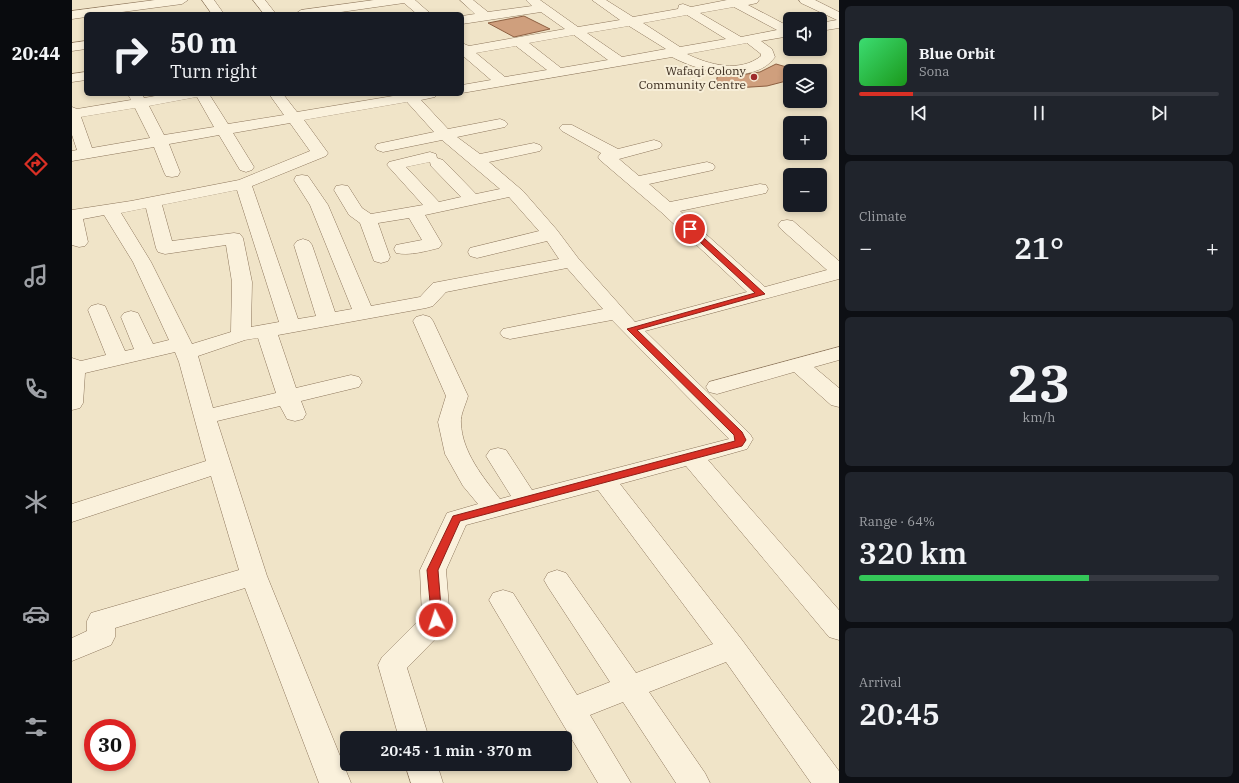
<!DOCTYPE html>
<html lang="en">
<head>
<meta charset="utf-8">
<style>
	:root { --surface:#171b24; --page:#20242c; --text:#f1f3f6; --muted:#9ea1a6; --line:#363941; --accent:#d93025 }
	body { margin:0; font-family:"IBM Plex Serif",serif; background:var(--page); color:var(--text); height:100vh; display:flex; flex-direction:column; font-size:15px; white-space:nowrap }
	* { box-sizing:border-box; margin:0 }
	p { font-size:13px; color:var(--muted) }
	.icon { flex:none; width:22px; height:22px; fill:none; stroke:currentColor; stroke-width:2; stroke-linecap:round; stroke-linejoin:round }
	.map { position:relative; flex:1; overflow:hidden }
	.panel { display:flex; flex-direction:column; gap:6px; padding:6px; background:#0d0f14; width:400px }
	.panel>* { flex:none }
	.top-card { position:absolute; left:12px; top:12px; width:380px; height:84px; border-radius:6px; box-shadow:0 2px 6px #0003; background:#171b24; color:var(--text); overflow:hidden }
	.controls { position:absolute; left:711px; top:12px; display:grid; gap:8px }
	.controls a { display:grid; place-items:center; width:44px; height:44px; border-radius:6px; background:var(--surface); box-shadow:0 2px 6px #0003; font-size:20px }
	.speed { position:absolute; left:12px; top:719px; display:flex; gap:8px; font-size:20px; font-weight:700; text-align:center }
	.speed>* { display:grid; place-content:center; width:52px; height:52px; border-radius:50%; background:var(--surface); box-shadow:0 2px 6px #0003; line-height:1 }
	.speed .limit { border:6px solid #d22; background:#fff; color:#111 }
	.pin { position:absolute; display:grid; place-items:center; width:34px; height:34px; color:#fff; margin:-17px; border:2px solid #fff; border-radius:50%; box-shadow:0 1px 4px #0007 }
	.me { position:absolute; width:44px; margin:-22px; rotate:356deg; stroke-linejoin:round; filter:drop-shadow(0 0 3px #0008) }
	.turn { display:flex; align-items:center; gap:14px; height:84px; padding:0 20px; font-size:18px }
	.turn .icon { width:52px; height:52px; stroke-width:2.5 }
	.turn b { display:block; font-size:28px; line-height:34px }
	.big { font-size:30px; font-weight:600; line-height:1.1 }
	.panel .card { flex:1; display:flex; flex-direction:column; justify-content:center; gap:6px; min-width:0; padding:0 14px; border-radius:6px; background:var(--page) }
	.panel .dial { align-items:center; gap:0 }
	.dial b { font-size:52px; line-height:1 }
	.song { display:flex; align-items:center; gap:12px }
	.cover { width:48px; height:48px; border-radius:6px; background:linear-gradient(135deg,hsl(140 70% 55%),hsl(120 70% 35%)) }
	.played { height:4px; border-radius:2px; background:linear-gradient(90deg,var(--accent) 15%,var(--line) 15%) }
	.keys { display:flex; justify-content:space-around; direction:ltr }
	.heat { display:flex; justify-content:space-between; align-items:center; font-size:22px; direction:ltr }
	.charge { height:6px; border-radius:3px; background:linear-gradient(90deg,#34c759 64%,var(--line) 0) }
	.trip { position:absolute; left:268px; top:731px; width:232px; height:40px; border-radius:6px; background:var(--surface); box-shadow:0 2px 6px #0003; font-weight:600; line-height:40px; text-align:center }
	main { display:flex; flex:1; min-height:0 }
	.tabs { display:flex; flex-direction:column; width:72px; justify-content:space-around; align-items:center; background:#090b0e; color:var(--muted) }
	.tabs .icon { width:28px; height:28px }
	.tabs .current { color:var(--accent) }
	.tabs b { font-size:18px; color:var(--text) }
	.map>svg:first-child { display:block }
</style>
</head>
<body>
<main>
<nav class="tabs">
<b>20:44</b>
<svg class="icon current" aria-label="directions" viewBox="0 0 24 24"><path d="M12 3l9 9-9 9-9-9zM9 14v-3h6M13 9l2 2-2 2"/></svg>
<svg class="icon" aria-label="music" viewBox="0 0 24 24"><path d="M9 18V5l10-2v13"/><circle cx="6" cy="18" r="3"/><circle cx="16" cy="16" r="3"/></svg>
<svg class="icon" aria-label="phone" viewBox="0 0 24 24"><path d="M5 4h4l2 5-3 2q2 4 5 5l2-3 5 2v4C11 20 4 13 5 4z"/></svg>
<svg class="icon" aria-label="climate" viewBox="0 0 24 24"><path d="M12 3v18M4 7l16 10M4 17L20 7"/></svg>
<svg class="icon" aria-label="car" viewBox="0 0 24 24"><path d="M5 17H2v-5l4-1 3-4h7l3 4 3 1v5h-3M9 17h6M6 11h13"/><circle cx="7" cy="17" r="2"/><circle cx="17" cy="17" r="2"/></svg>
<svg class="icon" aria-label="filters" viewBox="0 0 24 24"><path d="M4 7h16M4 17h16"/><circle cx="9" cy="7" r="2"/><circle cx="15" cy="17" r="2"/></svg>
</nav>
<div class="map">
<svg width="767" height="783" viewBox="0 0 767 783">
	<rect width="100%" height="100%" fill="#f0e4c8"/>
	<g fill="#cf9f7d" stroke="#8d5f41">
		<path d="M452,16l26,13 -36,8 -26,-14z"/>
		<path d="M704,64l14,4v12l-23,6 -32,2 -20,-2 3,-12 22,1 20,-3z"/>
	</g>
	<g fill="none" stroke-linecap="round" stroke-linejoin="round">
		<g stroke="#8d765c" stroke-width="1">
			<g id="minor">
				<path d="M83,0h33l-6,4 -75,10h-21v3l-14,2v-8z"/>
				<path d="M130,0h12l10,14h-12z"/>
				<path d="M181,0h12l11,14h-12z"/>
				<path d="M302,0h41l16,14h-14l-13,-11 -77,11h-32l6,-4z"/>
				<path d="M388,0h13l15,12 44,-6 -6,-6h14l38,27 42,-7 -28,-20h14l27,17 45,-8 1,-4 4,-1 8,3 36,-7h32l-2,3 -9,2 42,22v9l-29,5 11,8 3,8c-21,30 -77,14 -103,0l-210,36v-8l29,-5 -29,-25v-12l7,3 96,-17 -24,-17 -79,12v-8l13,-2zM662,7l43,23 -36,7 -41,-24zM615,15l39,24 -46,8 -37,-24zM557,26l37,23 -44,8 -35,-24zM502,35l34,25 -47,8 -32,-25zM675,43l14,11v2c-21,17 -52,9 -74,-2zM444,46l31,24 -42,7 -29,-24z"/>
				<path d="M727,0h16l24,12v16l-19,3v-8l17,-3 -36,-17z"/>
				<path d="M14,41v8l-14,2v-8z"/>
				<path d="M14,72v8l-14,2v-8z"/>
				<path d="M56,94h14l2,4 22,-4h43l19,30 56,-9 -15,-21h14l14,18 108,-18h32l-2,3 -14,3 27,29 52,-10 5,2 3,3 -3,3 -48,10 23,17 54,-11 6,2 2,3 -2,3 -51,11 34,29 34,39 21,28 57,64 112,-30 -86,-80 -61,-52 -2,-3 3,-4 -39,-22 -3,-3 3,-3h10l46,24 36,-9 6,2 2,3 -2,3 -41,11 20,17 68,-14 6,2 2,3 -2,3 -64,14 21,18 90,-18 6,1 2,4 -2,4 -86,18 85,76 62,-17 -46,-41 -3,-4 3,-4 6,-1 6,1 46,40v18l-194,52 105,103 3,5 -6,10 -39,11 131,150v30l-10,-3 -143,-171 -66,18 122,156 97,131v12h-28l-85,-121 -77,30 56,81 5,10h-34l-53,-81 -33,13 41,68h-33l-105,-176 -4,-7 4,-7 10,-3 10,3 64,102 33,-13 -62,-95 -4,-7 4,-7 9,-3 9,3 70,100 77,-29 -115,-154 -132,35 -20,45 4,50 -4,8 -39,40 22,70h-30l-21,-73 4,-8 40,-40 -2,-47 27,-57 31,-9 -15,-18 -18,-32 -7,-32 8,-26 -33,-75 3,-4 7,-2 7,2 3,4 35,75c-2,8 -8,19 -7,27 1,29 22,54 39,76l11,-3 -25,-40 4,-6 8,-2 8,2 26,40 197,-51 -117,-119 -102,19 -7,-2 -3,-4 3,-4 100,-20 -36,-41 -121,24 -13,14 -7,2 -148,27 18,53 55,-13 8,2 3,5 -3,5 -58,14 5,13 -3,5 -8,2 -8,-2 -7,-13 -63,15 50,155 84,207h-32l-74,-195 -130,40v9l-4,8 -39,16v-23l15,-7v-10l4,-8 148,-43 -28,-94 -139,46v-18l134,-43 -27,-99 -4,-10 -90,21 -2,30 -3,5 -8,2v-52l9,3 25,-6 -18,-45 3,-4 7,-2 7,2 20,45 9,-2 -13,-32 3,-4 7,-2 7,2 15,31 16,-4 -36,-78 -29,-47 -21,4 5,23 -3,4 -6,1 -7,-2v-35l59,-9 108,-21 71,-29 -20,-28 -57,10 21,34 -2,3 -6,2 -6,-2 -21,-35 -50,9 11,28 -2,4 -6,1 -6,-1 -2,-4 -10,-25 -82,14v-10l5,-1 -5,-15v-28l5,2 54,-9zM125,97l17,30 -50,8 -15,-29zM335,102l27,30 -57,12 -2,3 2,3 6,2 59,-12 58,49 -24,5 -33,-34 -6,-2 -1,-4 -6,-2 -41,10 -2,3 36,40 -52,9 -9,-6 -14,-22 -6,-1 -6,1 -2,4 15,25 11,8 14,38 7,2 7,-2 2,-4 -12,-34 31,-5 13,22 -26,5 -2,4 2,4c14,3 30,-2 43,-5l3,-4 -17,-29 84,-18 30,34 -69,17 -2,4 2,4 7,2 70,-17 12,18 -126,24 -13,14 -49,9 -43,-101 -20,-29 -6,-1 -6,1 -2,4 16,25 42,104 -17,3 -23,-67 -3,-4 -6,-2 -6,2 -3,4 22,71 -18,3 -46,-133 74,-30 2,-3 -24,-33zM63,108l15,30 -58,10 -11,-31zM358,162l1,4 30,31 -22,5 -33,-35zM165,190l42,132 -28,5 1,-45 -9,-44 -3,-4 -6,-1 -62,8 -10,-36zM74,208l10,40 2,4 7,2 61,-9 6,37 -1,50 -39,12 -41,-82 -30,-49zM186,338l18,55 -63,15 -15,-52 47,-16z"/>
				<path d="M767,347v13l-25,7 25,21v19l-8,-2 -37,-33 -77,22 -8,-2 -3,-5 3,-5z"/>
				<path d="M333,764h32l6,19h-32z"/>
			</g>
		</g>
		<use href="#minor" fill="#faf1dc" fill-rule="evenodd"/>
	</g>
	<path fill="#d93025" stroke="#8d1f18" d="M616,228h5l72,66 -128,36 105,102 4,8 -4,6 -282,75 -22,49 4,50 -2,3h-8l-5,-53 26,-54 282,-75 -1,-6 -107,-106 128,-36 -67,-62z"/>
	<circle fill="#9e2a2b" stroke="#f7eed8" stroke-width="1.5" cx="682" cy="77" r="4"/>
	<g text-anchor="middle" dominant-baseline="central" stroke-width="4" stroke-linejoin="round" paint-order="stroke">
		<g font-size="12" fill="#3d2e20" stroke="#f7eed8" text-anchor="end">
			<text x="674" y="70">Wafaqi Colony<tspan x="674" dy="14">Community Centre</tspan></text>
		</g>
	</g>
</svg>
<div class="controls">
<a><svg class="icon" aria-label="sound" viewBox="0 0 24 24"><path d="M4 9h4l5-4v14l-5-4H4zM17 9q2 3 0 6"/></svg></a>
<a><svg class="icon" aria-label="layers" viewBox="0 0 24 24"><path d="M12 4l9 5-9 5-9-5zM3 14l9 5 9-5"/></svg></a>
<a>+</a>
<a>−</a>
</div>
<div class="speed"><div class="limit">30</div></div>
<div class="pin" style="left:618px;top:229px;background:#d93025"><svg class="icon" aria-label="arrive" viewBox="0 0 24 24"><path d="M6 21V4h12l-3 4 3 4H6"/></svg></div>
<svg class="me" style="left:364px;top:620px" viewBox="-20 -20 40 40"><circle r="17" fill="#d93025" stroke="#fff" stroke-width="3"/><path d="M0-11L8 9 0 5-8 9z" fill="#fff"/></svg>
<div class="trip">20:45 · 1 min · 370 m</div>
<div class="top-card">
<div class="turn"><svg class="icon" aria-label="right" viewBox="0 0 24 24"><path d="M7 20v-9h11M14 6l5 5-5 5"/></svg><div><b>50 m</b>Turn right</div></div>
</div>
</div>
<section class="panel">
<div class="card">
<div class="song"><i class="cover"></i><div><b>Blue Orbit</b><p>Sona</p></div></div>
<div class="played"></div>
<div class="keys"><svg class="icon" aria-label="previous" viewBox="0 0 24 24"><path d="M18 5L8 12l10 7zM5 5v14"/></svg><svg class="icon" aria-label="pause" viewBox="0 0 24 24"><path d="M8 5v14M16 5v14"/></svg><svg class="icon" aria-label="next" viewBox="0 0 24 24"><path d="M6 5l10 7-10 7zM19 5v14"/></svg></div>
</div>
<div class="card"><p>Climate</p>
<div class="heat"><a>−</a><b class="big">21°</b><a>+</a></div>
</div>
<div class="card dial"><b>23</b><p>km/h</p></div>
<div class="card"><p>Range · 64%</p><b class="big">320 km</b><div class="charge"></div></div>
<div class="card"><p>Arrival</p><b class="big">20:45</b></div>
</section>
</main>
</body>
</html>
